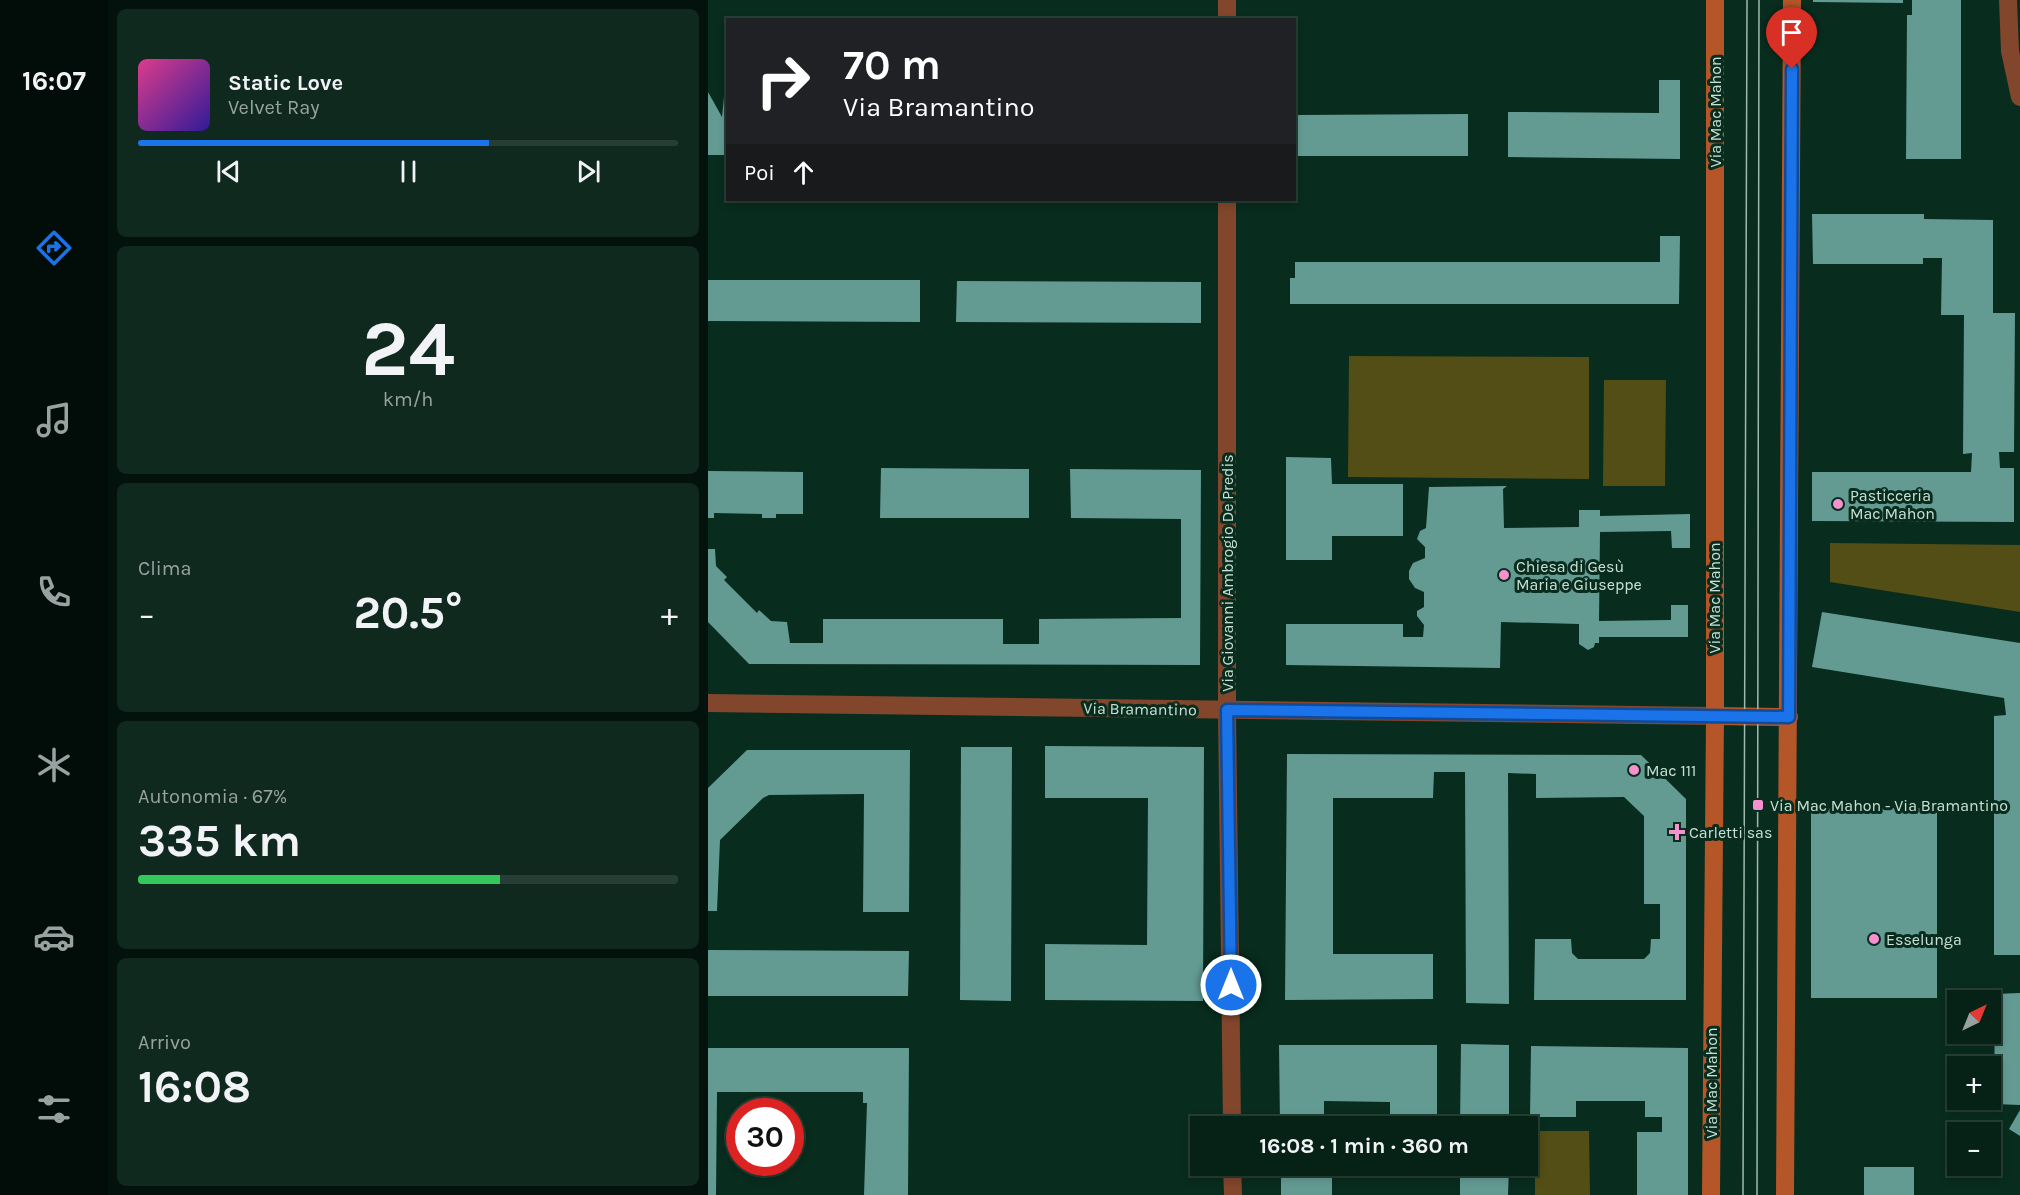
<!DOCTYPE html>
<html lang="it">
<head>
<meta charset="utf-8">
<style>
	:root { --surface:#062116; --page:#0f291f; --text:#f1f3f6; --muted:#98a3a1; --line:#273e35; --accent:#1a73e8 }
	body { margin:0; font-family:Karla,sans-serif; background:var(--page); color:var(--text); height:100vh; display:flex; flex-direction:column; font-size:22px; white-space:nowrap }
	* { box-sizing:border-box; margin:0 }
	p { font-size:20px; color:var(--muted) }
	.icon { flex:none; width:33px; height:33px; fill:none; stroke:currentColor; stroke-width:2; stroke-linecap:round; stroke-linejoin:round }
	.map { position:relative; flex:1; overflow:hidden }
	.details { display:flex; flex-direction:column; gap:9px; padding:9px; background:#03120c; width:600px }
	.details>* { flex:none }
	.top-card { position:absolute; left:18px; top:18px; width:570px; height:183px; border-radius:0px; box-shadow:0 3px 9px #0003,0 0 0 2px var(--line); background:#202124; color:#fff; overflow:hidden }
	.needle { width:39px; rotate:43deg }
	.tools { position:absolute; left:1239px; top:990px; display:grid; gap:12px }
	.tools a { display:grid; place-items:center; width:54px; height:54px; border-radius:0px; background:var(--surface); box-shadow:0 3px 9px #0003,0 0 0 2px var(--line); font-size:30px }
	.speed { position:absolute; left:18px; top:1098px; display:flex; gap:12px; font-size:30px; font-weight:700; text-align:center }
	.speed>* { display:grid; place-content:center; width:78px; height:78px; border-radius:50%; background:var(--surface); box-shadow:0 3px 9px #0003,0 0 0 2px var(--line); line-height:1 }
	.speed .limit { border:9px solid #d22; background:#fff; color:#111 }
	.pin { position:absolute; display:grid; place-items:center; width:51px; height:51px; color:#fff; margin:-62px -26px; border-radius:50% 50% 50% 0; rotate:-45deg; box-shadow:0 0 6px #0007 }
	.pin .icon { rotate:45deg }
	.me { position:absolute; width:66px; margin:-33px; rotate:0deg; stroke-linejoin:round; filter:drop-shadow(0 0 4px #0008) }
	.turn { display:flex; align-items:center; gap:21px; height:126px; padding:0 18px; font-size:27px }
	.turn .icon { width:78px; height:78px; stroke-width:2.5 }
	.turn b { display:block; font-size:42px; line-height:51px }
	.then { display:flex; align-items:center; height:57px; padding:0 18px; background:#0003; gap:12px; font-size:22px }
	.big { font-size:45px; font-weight:700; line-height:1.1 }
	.details .widget { flex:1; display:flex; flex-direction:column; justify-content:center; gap:9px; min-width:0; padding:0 21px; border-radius:9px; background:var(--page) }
	.details .dial { align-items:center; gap:0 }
	.dial b { font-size:78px; line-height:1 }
	.song { display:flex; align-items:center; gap:18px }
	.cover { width:72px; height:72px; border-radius:9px; background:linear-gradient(135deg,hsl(330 70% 55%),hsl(250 70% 35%)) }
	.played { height:6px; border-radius:3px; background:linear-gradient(90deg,var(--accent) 65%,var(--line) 65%) }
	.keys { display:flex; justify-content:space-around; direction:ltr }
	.heat { display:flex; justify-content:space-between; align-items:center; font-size:33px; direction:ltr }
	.charge { height:9px; border-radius:4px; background:linear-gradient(90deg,#34c759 67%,var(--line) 0) }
	.trip { position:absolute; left:482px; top:1116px; width:348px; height:60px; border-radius:0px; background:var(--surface); box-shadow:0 3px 9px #0003,0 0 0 2px var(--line); font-weight:700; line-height:60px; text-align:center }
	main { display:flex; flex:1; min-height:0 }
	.dock { display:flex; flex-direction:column; width:108px; justify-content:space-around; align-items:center; background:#020d09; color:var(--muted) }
	.dock .icon { width:42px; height:42px }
	.dock .current { color:var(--accent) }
	.dock b { font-size:27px; color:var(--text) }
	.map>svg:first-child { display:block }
</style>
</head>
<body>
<main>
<nav class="dock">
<b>16:07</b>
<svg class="icon current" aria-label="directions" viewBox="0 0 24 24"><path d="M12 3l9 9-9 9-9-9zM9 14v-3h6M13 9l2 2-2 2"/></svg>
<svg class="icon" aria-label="music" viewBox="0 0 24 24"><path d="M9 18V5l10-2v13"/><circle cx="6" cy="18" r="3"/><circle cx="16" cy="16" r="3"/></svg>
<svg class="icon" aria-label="phone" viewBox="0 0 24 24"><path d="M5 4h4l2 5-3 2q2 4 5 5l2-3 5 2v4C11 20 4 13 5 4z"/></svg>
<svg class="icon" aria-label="climate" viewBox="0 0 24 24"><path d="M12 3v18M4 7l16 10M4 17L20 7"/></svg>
<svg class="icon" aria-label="car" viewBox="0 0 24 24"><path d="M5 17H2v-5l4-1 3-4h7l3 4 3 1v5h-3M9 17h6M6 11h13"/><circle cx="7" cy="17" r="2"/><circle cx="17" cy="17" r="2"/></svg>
<svg class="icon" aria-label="filters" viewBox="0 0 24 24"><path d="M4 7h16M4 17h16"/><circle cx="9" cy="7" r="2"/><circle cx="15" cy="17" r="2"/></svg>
</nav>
<section class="details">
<div class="widget">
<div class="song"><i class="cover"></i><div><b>Static Love</b><p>Velvet Ray</p></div></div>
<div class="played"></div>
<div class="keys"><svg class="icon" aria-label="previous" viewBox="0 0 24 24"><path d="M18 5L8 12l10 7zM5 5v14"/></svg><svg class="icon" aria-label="pause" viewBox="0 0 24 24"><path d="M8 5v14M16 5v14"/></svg><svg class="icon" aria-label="next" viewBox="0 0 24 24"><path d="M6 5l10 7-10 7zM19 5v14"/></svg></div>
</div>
<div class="widget dial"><b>24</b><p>km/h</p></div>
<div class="widget"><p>Clima</p>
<div class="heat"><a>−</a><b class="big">20.5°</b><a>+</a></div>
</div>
<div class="widget"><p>Autonomia · 67%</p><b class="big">335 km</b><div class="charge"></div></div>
<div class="widget"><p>Arrivo</p><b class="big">16:08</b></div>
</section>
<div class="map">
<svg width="1312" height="1195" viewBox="0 0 1312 1195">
	<rect width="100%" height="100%" fill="#082c1e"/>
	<g fill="#534e15">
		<path d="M641,356l240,1v122l-241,-2z"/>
		<path d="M896,380h62l-1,106h-62z"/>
		<path d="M1122,543l190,2v67l-190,-30z"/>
		<path d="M827,1131h54l1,64h-55z"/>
	</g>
	<g fill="#639b93">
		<path d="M1105,0h90v3l-90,-1z"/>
		<path d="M1204,0h49v159h-55l1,-144h5z"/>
		<path d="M951,80h21v79l-172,-2v-45l151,1z"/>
		<path d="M0,92l14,25 2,-20h4v58h-20z"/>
		<path d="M760,114v42h-172v-41z"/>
		<path d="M1104,214h112v5l69,1v93h22l-1,139h-15l1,16h14v54l-202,-1v-49h159l1,-19 -9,1 1,-139h-23l1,-57h-19v6h-110z"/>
		<path d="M952,236h20l-1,68h-389v-26h5v-16h365z"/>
		<path d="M0,280h212v42l-212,-1z"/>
		<path d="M249,281l244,1v41l-245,-1z"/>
		<path d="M578,457l45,1 1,26h71v52h-71v24h-46z"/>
		<path d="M173,468l148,1v49h-149z"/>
		<path d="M362,469l131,1 -1,195 -451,-1 -41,-42v-73h7l1,17 11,11 -3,3 33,33 2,-3 12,11 16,1 3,21h33v-24h180v25h36v-25l142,-1v-99l-110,-1z"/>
		<path d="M0,471l95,1v42h-27v4h-14v-4l-48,-1v5h-6z"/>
		<path d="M799,486l-4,3 1,39 75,-1v-17h21v6l90,-2v34h-18l-1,-17 -71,1 -1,89 72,-1v-15h17v32h-89v6h-4l-1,4 -6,3 -9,-6v-20l-78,-2 -1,46 -214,-3v-41h117v13h20l1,-12 -7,-9v-5l7,-4v-15l-9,-4 -6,-9v-8l4,-8 12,-5v-11l-8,-8 3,-8 6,-3 3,-41z"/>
		<path d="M1114,612l198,31v312h-26v-239l12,-1 -2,-17 -192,-31z"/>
		<path d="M337,746l159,1 -1,254 -158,-1v-56l102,1 1,-147h-103z"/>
		<path d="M253,747h51l-1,254 -51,-1z"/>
		<path d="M39,750h163l-1,162h-46l1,-118 -95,1 -6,3 -43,42 -3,71h-9v-123z"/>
		<path d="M579,754l354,1 45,44v201h-152l1,-61h36l1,14 6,6h66l6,-6 1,-14h9v-35h-16v-88l-20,-19 -88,1v-24l-28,-1 1,231 -43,-1 -1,-231h-31l-1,26h-100v156h100v45l-148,1z"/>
		<rect x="1103" y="808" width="126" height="190"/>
		<path d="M0,950l201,1 -1,45h-200z"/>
		<path d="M1312,993v112l-26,-1 1,-110z"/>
		<path d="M753,1044l48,1v81h-49z"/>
		<path d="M571,1045h158v73l-47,-1v-15l-66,-1v16h-17v9h-27z"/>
		<path d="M823,1046l157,2v147h-51v-63h25v-15h-17v-16h-69v16h-46z"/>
		<path d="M0,1048h201l-1,147h-44l3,-92h-4v-11h-146l-1,103h-8z"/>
		<path d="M1312,1110v26l-11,-7z"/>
		<rect x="573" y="1166" width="51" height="29"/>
		<path d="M752,1166h49l-1,29h-48z"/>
		<rect x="1156" y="1167" width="50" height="28"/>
	</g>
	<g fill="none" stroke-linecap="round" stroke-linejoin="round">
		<g stroke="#82462c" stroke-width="18">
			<path d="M1300,0l2,51 10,46"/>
			<path d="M519,20v-20"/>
			<path d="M519,200v510l5,416"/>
			<path d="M0,703l1007,13"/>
			<path d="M524,1166l1,29"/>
		</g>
		<g stroke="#b55629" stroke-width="18">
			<path d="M1007,716l74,1"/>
			<path d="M1003,1195l4,-479v-716"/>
			<path d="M1077,1195l7,-1195"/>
		</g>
		<g stroke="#9fbaad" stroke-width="1.5">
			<path d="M1035,1195l4,-1195"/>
			<path d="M1049,1195l2,-1195"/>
		</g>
	</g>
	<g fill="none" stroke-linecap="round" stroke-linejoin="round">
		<g stroke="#114b97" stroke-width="15">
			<path id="route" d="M523,985l-4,-275 562,7 3,-648"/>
		</g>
		<use href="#route" stroke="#1a73e8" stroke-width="10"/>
	</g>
	<g fill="#f790ce" stroke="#082c1e" stroke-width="2">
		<circle cx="1130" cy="504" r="6"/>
		<circle cx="796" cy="575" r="6"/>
		<circle cx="926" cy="770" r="6"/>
		<rect x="1044" y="799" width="12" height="12" rx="3"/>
		<path d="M966 823h6v6h6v6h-6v6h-6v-6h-6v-6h6z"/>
		<circle cx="1166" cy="939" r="6"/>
	</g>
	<g text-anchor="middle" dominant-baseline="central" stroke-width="6" stroke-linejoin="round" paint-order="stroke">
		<g font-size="16" fill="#c9e1d5" stroke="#082c1e">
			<text transform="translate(1007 112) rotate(-90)">Via Mac Mahon</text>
			<text transform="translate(519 573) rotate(-90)">Via Giovanni Ambrogio De Predis</text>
			<text transform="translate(1006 598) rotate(-90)">Via Mac Mahon</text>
			<text transform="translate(432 709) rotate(1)">Via Bramantino</text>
			<text transform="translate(1003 1083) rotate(-90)">Via Mac Mahon</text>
		</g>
		<g font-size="16" fill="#c9e1d5" stroke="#082c1e" text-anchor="start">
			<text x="1142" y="495">Pasticceria<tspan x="1142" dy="18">Mac Mahon</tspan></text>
			<text x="808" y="566">Chiesa di Gesù<tspan x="808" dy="18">Maria e Giuseppe</tspan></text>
			<text x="938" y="770">Mac 111</text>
			<text x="1062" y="805">Via Mac Mahon - Via Bramantino</text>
			<text x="981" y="832">Carletti sas</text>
			<text x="1178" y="939">Esselunga</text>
		</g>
	</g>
</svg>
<div class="tools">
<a><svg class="needle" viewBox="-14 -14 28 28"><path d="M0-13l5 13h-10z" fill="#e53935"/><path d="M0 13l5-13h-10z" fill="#98a3a1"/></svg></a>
<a>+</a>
<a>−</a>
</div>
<div class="speed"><div class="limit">30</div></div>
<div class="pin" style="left:1084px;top:69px;background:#d93025"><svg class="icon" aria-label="arrive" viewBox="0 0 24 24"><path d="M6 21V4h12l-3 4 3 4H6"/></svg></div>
<svg class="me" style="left:523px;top:985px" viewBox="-20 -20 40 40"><circle r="17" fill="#1a73e8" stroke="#fff" stroke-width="3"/><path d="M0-11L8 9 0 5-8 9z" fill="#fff"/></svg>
<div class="trip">16:08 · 1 min · 360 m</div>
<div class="top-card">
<div class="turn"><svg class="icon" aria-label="right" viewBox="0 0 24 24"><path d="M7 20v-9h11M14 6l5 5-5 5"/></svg><div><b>70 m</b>Via Bramantino</div></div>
<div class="then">Poi<svg class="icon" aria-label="ahead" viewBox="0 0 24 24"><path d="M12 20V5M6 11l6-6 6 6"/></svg></div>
</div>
</div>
</main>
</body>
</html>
